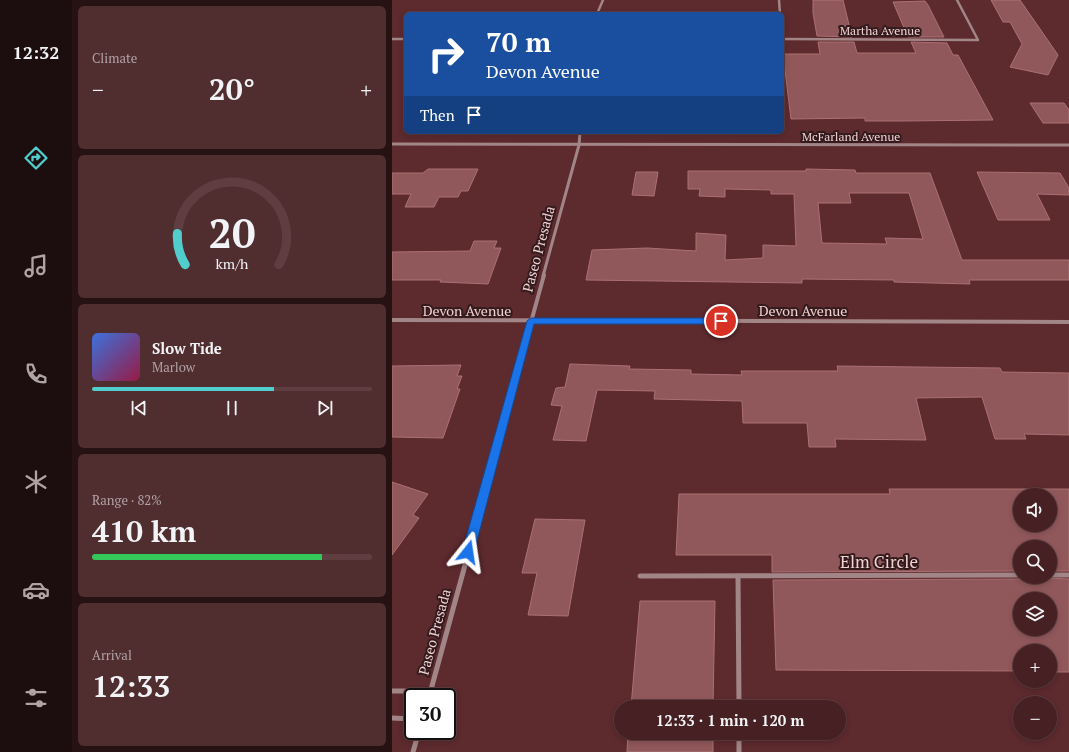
<!DOCTYPE html>
<html lang="en">
<head>
<meta charset="utf-8">
<style>
	:root { --surface:#462022; --page:#502d2f; --text:#f1f3f6; --muted:#b0a3a5; --line:#5e3e40; --accent:#52cdce }
	body { margin:0; font-family:"PT Serif",serif; background:var(--page); color:var(--text); height:100vh; display:flex; flex-direction:column; font-size:15px; white-space:nowrap }
	* { box-sizing:border-box; margin:0 }
	p { font-size:13px; color:var(--muted) }
	.icon { flex:none; width:22px; height:22px; fill:none; stroke:currentColor; stroke-width:2; stroke-linecap:round; stroke-linejoin:round }
	.map { position:relative; flex:1; overflow:hidden }
	.drawer { display:flex; flex-direction:column; gap:6px; padding:6px; background:#261213; width:320px }
	.drawer>* { flex:none }
	.hud { position:absolute; left:12px; top:12px; width:380px; height:122px; border-radius:6px; box-shadow:0 2px 6px #0003,0 0 0 1px var(--line); background:#1a4fa0; color:#fff; overflow:hidden }
	.buttons { position:absolute; left:621px; top:488px; display:grid; gap:8px }
	.buttons a { display:grid; place-items:center; width:44px; height:44px; border-radius:50%; background:var(--surface); box-shadow:0 2px 6px #0003,0 0 0 1px var(--line); font-size:20px }
	.speed { position:absolute; left:12px; top:688px; display:flex; gap:8px; font-size:20px; font-weight:700; text-align:center }
	.speed>* { display:grid; place-content:center; width:52px; height:52px; border-radius:50%; background:var(--surface); box-shadow:0 2px 6px #0003,0 0 0 1px var(--line); line-height:1 }
	.speed .limit { border:2px solid #111; border-radius:6px; background:#fff; color:#111 }
	.pin { position:absolute; display:grid; place-items:center; width:34px; height:34px; color:#fff; margin:-17px; border:2px solid #fff; border-radius:50%; box-shadow:0 1px 4px #0007 }
	.me { position:absolute; width:44px; margin:-22px; rotate:15deg; stroke-linejoin:round; filter:drop-shadow(0 0 3px #0008) }
	.turn { display:flex; align-items:center; gap:14px; height:84px; padding:0 16px; font-size:18px }
	.turn .icon { width:52px; height:52px; stroke-width:2.5 }
	.turn b { display:block; font-size:28px; line-height:34px }
	.then { display:flex; align-items:center; height:38px; padding:0 16px; background:#0003; gap:8px; font-size:15px }
	.big { font-size:30px; font-weight:600; line-height:1.1 }
	.drawer .widget { flex:1; display:flex; flex-direction:column; justify-content:center; gap:6px; min-width:0; padding:0 14px; border-radius:6px; background:var(--page) }
	.drawer .dial { align-items:center; gap:0 }
	.dial svg { height:104px; overflow:visible; fill:none; stroke:var(--line); stroke-width:7; stroke-linecap:round; text-anchor:middle }
	.dial text { fill:var(--text); stroke:none }
	.song { display:flex; align-items:center; gap:12px }
	.cover { width:48px; height:48px; border-radius:6px; background:linear-gradient(135deg,hsl(220 70% 55%),hsl(340 70% 35%)) }
	.played { height:4px; border-radius:2px; background:linear-gradient(90deg,var(--accent) 65%,var(--line) 65%) }
	.keys { display:flex; justify-content:space-around; direction:ltr }
	.heat { display:flex; justify-content:space-between; align-items:center; font-size:22px; direction:ltr }
	.charge { height:6px; border-radius:3px; background:linear-gradient(90deg,#34c759 82%,var(--line) 0) }
	.trip { position:absolute; left:222px; top:700px; width:232px; height:40px; border-radius:20px; background:var(--surface); box-shadow:0 2px 6px #0003,0 0 0 1px var(--line); font-weight:600; line-height:40px; text-align:center }
	main { display:flex; flex:1; min-height:0 }
	.tab-bar { display:flex; flex-direction:column; width:72px; justify-content:space-around; align-items:center; background:#1c0d0e; color:var(--muted) }
	.tab-bar .icon { width:28px; height:28px }
	.tab-bar .on { color:var(--accent) }
	.tab-bar b { font-size:18px; color:var(--text) }
	.map>svg:first-child { display:block }
</style>
</head>
<body>
<main>
<nav class="tab-bar">
<b>12:32</b>
<svg class="icon on" aria-label="directions" viewBox="0 0 24 24"><path d="M12 3l9 9-9 9-9-9zM9 14v-3h6M13 9l2 2-2 2"/></svg>
<svg class="icon" aria-label="music" viewBox="0 0 24 24"><path d="M9 18V5l10-2v13"/><circle cx="6" cy="18" r="3"/><circle cx="16" cy="16" r="3"/></svg>
<svg class="icon" aria-label="phone" viewBox="0 0 24 24"><path d="M5 4h4l2 5-3 2q2 4 5 5l2-3 5 2v4C11 20 4 13 5 4z"/></svg>
<svg class="icon" aria-label="climate" viewBox="0 0 24 24"><path d="M12 3v18M4 7l16 10M4 17L20 7"/></svg>
<svg class="icon" aria-label="car" viewBox="0 0 24 24"><path d="M5 17H2v-5l4-1 3-4h7l3 4 3 1v5h-3M9 17h6M6 11h13"/><circle cx="7" cy="17" r="2"/><circle cx="17" cy="17" r="2"/></svg>
<svg class="icon" aria-label="filters" viewBox="0 0 24 24"><path d="M4 7h16M4 17h16"/><circle cx="9" cy="7" r="2"/><circle cx="15" cy="17" r="2"/></svg>
</nav>
<section class="drawer">
<div class="widget"><p>Climate</p>
<div class="heat"><a>−</a><b class="big">20°</b><a>+</a></div>
</div>
<div class="widget dial"><svg viewBox="0 0 100 80">
<path d="M14 69A42 42 0 1 1 86 69"/>
<path d="M14 69A42 42 0 0 1 8 45" stroke="#52cdce"/>
<text x="50" y="56" font-size="32" font-weight="700">20</text>
<text x="50" y="72" font-size="11">km/h</text>
</svg></div>
<div class="widget">
<div class="song"><i class="cover"></i><div><b>Slow Tide</b><p>Marlow</p></div></div>
<div class="played"></div>
<div class="keys"><svg class="icon" aria-label="previous" viewBox="0 0 24 24"><path d="M18 5L8 12l10 7zM5 5v14"/></svg><svg class="icon" aria-label="pause" viewBox="0 0 24 24"><path d="M8 5v14M16 5v14"/></svg><svg class="icon" aria-label="next" viewBox="0 0 24 24"><path d="M6 5l10 7-10 7zM19 5v14"/></svg></div>
</div>
<div class="widget"><p>Range · 82%</p><b class="big">410 km</b><div class="charge"></div></div>
<div class="widget"><p>Arrival</p><b class="big">12:33</b></div>
</section>
<div class="map">
<svg width="677" height="752" viewBox="0 0 677 752">
	<rect width="100%" height="100%" fill="#5d2a2e"/>
	<g fill="#91585b" stroke="#ab7073" fill-rule="evenodd">
		<path d="M421,0h30l9,37 -35,-1 -4,-23z"/>
		<path d="M599,0h29l38,55 -10,20 -38,-8 12,-23 -12,-22h-7z"/>
		<path d="M533,1l3,4 16,32h-36l-15,-35z"/>
		<path d="M426,42h36l3,11h59l-5,-11 36,1 6,12h5l35,65 -90,1h-38v-3l-74,1 -8,-65h37z"/>
		<path d="M638,103h34l5,7v13h-26z"/>
		<path d="M36,169h50l-10,22h-7l-3,6h-19l-5,10h-29l6,-13h-19v-21h31z"/>
		<path d="M414,169l49,1 1,3h74l32,87h107v20h-100l1,4 -76,-2v-2l-92,-1v4l-216,-3 6,-30 55,-2 49,3v-18l30,2 -1,25 38,-2v-13l33,1 -2,-52h-23v-4l-46,-1v8l-26,-1 1,-7h-12v-18h118zM457,193h60l14,46 -38,-1 2,6 -65,-1 -4,-40h33z"/>
		<path d="M244,172h22l-4,24 -22,-1z"/>
		<path d="M585,172l83,1 9,15v7l-32,-1 13,26h-52z"/>
		<path d="M82,241h23l-3,7h7l-13,36 -48,-2 1,-2h-49v-28l78,-1z"/>
		<path d="M178,364l60,2 -1,3 62,1v4l51,1 -1,-4h97l-1,-5 163,2 2,4 67,1v62l-45,-1 2,5h-31l-13,-42 -66,1 10,42 -91,-1 1,8h-27l-2,-24h-64l-1,-22 -88,-2 1,-8 -58,-1 -11,51 -33,-1 9,-34 -11,-1 5,-17 9,-1z"/>
		<path d="M69,365l-4,11h5l-5,13h3l-17,49 -51,-1v-71z"/>
		<path d="M0,482l36,12 -15,21 6,3 -27,37z"/>
		<path d="M497,489h180v82h-19v-24h-30v24l-248,1v-17h-96l3,-61h211zM628,495h30v30h-30z"/>
		<path d="M143,519l50,1 -17,96 -40,-1 9,-42h-15z"/>
		<path d="M631,577l46,2v93h-19v-21h-30v20l-244,-1 -3,-90 247,-1zM628,599h30v30h-30z"/>
		<path d="M248,601h75l-2,106h-82z"/>
		<path d="M236,733h85v19h-86z"/>
	</g>
	<g fill="none" stroke-linecap="round" stroke-linejoin="round">
		<g stroke="#a28687" stroke-width="2.5">
			<path d="M387,0l1,14"/>
			<path d="M205,14l6,-14"/>
			<path d="M0,39h14"/>
			<path d="M390,39l196,1 -21,-40"/>
		</g>
		<g stroke="#a28687" stroke-width="3">
			<path d="M0,144l677,1"/>
			<path d="M151,276l36,-131 1,-13"/>
		</g>
		<g stroke="#a28687" stroke-width="4">
			<path d="M0,320l677,2"/>
			<path d="M95,482l57,-207"/>
		</g>
		<g stroke="#a28687" stroke-width="5">
			<path d="M658,575h19"/>
			<path d="M248,576l380,-1"/>
			<path d="M346,576l1,131"/>
			<path d="M0,691h38"/>
			<path d="M37,697l59,-216"/>
			<path d="M0,718l21,1"/>
			<path d="M347,733v19"/>
			<path d="M21,752l6,-21"/>
		</g>
	</g>
	<path fill="#1a73e8" stroke="#114b97" d="M139,318h190l4,3 -4,3h-187l-60,228 -2,4 -4,1 -4,-1 -2,-4 65,-231z"/>
	<g text-anchor="middle" dominant-baseline="central" stroke-width="4" stroke-linejoin="round" paint-order="stroke">
		<g font-size="12" fill="#f2d1d1" stroke="#331b1d">
			<text x="488" y="30">Martha Avenue</text>
			<text x="459" y="136">McFarland Avenue</text>
		</g>
		<g font-size="14" fill="#f2d1d1" stroke="#331b1d">
			<text transform="translate(146 249) rotate(-75)">Paseo Presada</text>
			<text x="75" y="310">Devon Avenue</text>
			<text x="411" y="310">Devon Avenue</text>
			<text transform="translate(42 632) rotate(-75)">Paseo Presada</text>
		</g>
		<g font-size="17" fill="#f2d1d1" stroke="#331b1d">
			<text x="487" y="561">Elm Circle</text>
		</g>
	</g>
</svg>
<div class="buttons">
<a><svg class="icon" aria-label="sound" viewBox="0 0 24 24"><path d="M4 9h4l5-4v14l-5-4H4zM17 9q2 3 0 6"/></svg></a>
<a><svg class="icon" aria-label="search" viewBox="0 0 24 24"><circle cx="10" cy="10" r="6"/><path d="M15 15l6 6"/></svg></a>
<a><svg class="icon" aria-label="layers" viewBox="0 0 24 24"><path d="M12 4l9 5-9 5-9-5zM3 14l9 5 9-5"/></svg></a>
<a>+</a>
<a>−</a>
</div>
<div class="speed"><div class="limit">30</div></div>
<div class="pin" style="left:329px;top:321px;background:#d93025"><svg class="icon" aria-label="arrive" viewBox="0 0 24 24"><path d="M6 21V4h12l-3 4 3 4H6"/></svg></div>
<svg class="me" style="left:76px;top:552px" viewBox="-20 -20 40 40"><path d="M0-17L14 15 0 8-14 15z" fill="#1a73e8" stroke="#fff" stroke-width="4"/></svg>
<div class="trip">12:33 · 1 min · 120 m</div>
<div class="hud">
<div class="turn"><svg class="icon" aria-label="right" viewBox="0 0 24 24"><path d="M7 20v-9h11M14 6l5 5-5 5"/></svg><div><b>70 m</b>Devon Avenue</div></div>
<div class="then">Then<svg class="icon" aria-label="arrive" viewBox="0 0 24 24"><path d="M6 21V4h12l-3 4 3 4H6"/></svg></div>
</div>
</div>
</main>
</body>
</html>
